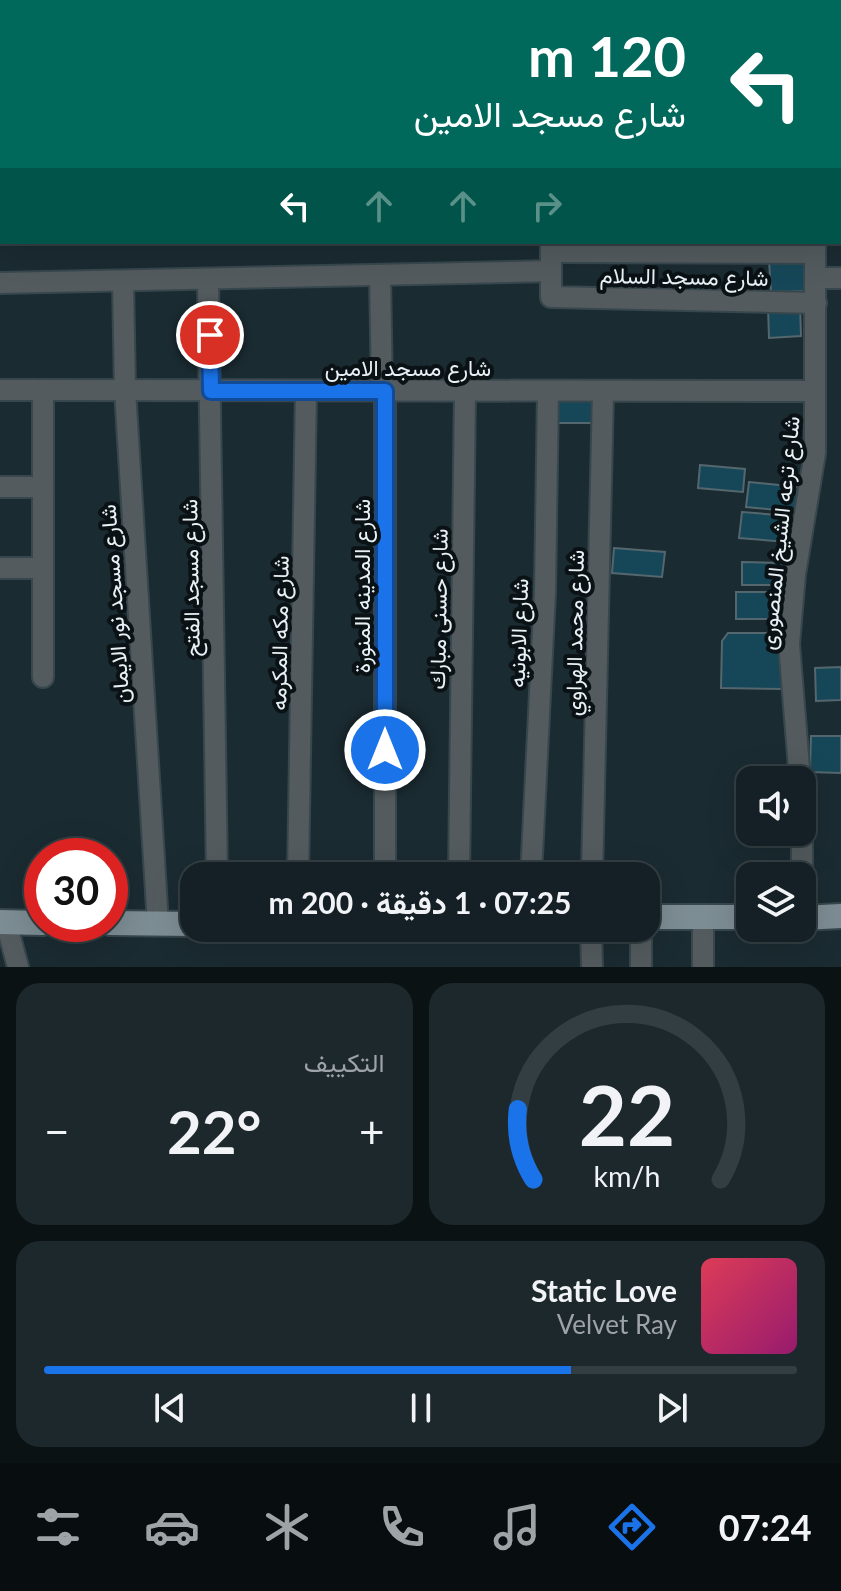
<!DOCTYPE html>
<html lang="ar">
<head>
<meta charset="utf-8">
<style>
	:root { --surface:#142025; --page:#1d282d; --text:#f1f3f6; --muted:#9da3a7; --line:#333e42; --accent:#1a73e8 }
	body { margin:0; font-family:Lato,Vazirmatn,sans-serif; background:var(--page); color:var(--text); direction:rtl; height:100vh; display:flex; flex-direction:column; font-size:30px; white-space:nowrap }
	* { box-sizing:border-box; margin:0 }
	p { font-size:26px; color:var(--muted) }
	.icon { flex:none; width:44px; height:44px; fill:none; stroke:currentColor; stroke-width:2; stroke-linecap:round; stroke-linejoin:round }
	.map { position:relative; height:967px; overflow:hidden; direction:ltr }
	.sheet { display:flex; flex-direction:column; gap:16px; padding:16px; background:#0b1214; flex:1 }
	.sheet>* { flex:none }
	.top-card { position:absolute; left:0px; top:0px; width:842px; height:244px; box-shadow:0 8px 32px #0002,0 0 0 2px var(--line); direction:rtl; background:#00695c; color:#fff; overflow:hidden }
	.controls { position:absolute; left:736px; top:766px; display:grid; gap:16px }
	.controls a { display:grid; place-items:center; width:80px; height:80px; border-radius:16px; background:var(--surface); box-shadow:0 8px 32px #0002,0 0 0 2px var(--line); font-size:40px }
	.speed { position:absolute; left:24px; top:838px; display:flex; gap:16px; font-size:40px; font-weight:700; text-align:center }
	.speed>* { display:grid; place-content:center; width:104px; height:104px; border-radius:50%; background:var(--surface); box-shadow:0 8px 32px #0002,0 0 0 2px var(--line); line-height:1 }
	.speed .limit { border:12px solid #d22; background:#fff; color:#111 }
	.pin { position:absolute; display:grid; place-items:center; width:68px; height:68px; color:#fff; margin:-34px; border:4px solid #fff; border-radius:50%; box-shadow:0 2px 8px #0007 }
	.me { position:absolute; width:88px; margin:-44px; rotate:0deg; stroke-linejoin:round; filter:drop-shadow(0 0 6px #0008) }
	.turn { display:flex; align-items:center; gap:28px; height:168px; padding:0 24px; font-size:36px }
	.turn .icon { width:104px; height:104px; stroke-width:2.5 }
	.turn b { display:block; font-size:56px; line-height:68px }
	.lanes { display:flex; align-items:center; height:76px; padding:0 24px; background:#0003; justify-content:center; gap:40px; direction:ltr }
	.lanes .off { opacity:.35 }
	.big { font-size:60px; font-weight:700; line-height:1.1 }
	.sheet .card { flex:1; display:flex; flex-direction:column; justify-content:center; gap:12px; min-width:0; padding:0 28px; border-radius:24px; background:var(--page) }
	.sheet .dial { align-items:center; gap:0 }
	.dial svg { height:208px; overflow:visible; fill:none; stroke:var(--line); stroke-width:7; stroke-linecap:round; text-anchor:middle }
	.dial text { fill:var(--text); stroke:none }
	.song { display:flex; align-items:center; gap:24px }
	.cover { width:96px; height:96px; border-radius:12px; background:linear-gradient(135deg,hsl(350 70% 55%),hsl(320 70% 35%)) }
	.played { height:8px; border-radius:4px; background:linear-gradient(90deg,var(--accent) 70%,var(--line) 70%) }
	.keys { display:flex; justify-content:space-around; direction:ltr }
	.heat { display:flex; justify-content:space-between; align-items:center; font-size:44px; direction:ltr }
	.sheet .tiles { flex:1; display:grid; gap:16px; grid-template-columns:1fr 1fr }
	.card:last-child { grid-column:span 2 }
	.trip { position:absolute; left:180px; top:862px; width:480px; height:80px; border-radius:24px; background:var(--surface); box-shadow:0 8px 32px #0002,0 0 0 2px var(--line); font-weight:700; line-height:80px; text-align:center; direction:rtl }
	.dock { display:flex; height:128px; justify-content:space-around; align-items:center; background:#080d0f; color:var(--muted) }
	.dock .icon { width:56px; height:56px }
	.dock .active { color:var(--accent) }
	.dock b { font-size:36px; color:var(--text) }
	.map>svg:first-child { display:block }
</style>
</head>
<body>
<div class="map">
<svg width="841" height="967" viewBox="0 0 841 967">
	<rect width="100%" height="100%" fill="#1a2b31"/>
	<g fill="#164758" stroke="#54666e" stroke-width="2">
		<path d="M805,259l2,32 -36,1 -2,-32z"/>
		<path d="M800,306l1,30 -32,2 -1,-31z"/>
		<rect x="551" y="395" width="48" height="28"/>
		<path d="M700,465l45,4 -2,23 -45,-4z"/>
		<path d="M749,482l49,5 -2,25 -50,-5z"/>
		<path d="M742,512l48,4 -3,26 -48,-4z"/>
		<path d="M614,548l51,4 -3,25 -50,-4z"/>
		<path d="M742,562l44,1v22h-44z"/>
		<rect x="736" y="592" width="46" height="27"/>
		<path d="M728,633h59l-1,56 -65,-1 1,-47z"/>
		<path d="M841,667v33l-25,1 -1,-33z"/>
		<path d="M811,736h30v37l-31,-1z"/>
	</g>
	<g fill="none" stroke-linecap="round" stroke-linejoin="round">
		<g stroke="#37474d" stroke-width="24">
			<g id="minor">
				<path d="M195,0v2"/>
				<path d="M569,0l74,2"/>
				<path d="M55,2l70,-2"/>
				<path d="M839,2l2,-2"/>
				<path d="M0,3h2"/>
				<path d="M0,89h2"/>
				<path d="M0,170h2"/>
				<path d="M840,185h1"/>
				<path d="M0,229h2"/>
				<path d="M551,242v55l265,6"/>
				<path d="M551,252l264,1"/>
				<path d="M380,275l2,116"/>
				<path d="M815,278h26"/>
				<path d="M208,279l9,597"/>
				<path d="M123,281l2,109 33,534"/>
				<path d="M0,283l551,-12"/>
				<path d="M0,390l815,1"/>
				<path d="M43,390v287"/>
				<path d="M385,391v485"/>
				<path d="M0,487h43"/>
				<path d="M0,568h41"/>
				<path d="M800,780l-11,-136 6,-70 20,-121v-211"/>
				<path d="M802,805v77"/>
				<path d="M298,876l8,-485"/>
				<path d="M459,876l6,-485"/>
				<path d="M531,876l14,-284 3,-200"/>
				<path d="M592,876l11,-484"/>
				<path d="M703,915v52"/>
				<path d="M6,922l12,45"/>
				<path d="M591,928l1,39"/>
				<path d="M641,967v-39"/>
			</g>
		</g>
		<g stroke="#37474d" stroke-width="28">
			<g id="primary">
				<path d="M646,917h104"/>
				<path d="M802,918l39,-2"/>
				<path d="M0,922l42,1"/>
				<path d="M110,923l84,1"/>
			</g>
		</g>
		<use href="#minor" stroke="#535b5e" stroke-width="20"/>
		<use href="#primary" stroke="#7d8d94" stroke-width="24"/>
	</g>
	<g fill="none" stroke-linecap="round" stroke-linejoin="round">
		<g stroke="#114b97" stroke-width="20">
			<path id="route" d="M210,335l1,56h174v359"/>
		</g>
		<use href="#route" stroke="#1a73e8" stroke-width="14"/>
	</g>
	<g text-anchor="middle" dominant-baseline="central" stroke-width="8" stroke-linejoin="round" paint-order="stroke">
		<g font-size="22" fill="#e7f1f6" stroke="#0b1215">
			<text transform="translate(684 276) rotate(1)">شارع مسجد السلام</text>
			<text x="408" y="367">شارع مسجد الامين</text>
			<text transform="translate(779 533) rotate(-84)">شارع ترعه الشيخ المنصورى</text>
			<text transform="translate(190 578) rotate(-91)">شارع مسجد الفتح</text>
			<text transform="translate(361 586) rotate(-90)">شارع المدينه المنورة</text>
			<text transform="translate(114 604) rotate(-94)">شارع مسجد نور الايمان</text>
			<text transform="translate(438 609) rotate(-89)">شارع حسنى مبارك</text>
			<text transform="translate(279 633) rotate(-89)">شارع مكه المكرمه</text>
			<text transform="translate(518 633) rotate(-88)">شارع الابونيه</text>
			<text transform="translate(574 633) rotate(-89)">شارع محمد الهراوي</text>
		</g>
	</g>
</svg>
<div class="controls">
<a><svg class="icon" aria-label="sound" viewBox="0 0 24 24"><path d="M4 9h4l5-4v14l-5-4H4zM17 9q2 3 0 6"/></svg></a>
<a><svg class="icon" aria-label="layers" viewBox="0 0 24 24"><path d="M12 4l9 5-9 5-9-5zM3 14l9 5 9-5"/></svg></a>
</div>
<div class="speed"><div class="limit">30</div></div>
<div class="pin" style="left:210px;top:335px;background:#d93025"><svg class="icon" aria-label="arrive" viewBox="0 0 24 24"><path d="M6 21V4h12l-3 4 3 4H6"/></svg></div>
<svg class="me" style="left:385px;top:750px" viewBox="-20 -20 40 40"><circle r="17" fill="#1a73e8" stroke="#fff" stroke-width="3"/><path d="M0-11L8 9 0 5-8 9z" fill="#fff"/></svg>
<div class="trip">07:25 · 1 دقيقة · 200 m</div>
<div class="top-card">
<div class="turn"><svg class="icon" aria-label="left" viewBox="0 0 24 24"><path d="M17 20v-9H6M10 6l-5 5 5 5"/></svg><div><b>120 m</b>شارع مسجد الامين</div></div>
<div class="lanes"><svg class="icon" aria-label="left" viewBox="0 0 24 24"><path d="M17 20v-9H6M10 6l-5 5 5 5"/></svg><svg class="icon off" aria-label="ahead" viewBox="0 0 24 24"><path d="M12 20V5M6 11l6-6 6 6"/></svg><svg class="icon off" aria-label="ahead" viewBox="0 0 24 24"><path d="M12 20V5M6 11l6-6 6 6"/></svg><svg class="icon off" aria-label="right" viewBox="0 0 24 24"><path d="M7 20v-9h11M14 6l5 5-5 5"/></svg></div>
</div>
</div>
<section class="sheet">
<div class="tiles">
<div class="card dial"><svg viewBox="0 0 100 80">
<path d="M14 69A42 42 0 1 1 86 69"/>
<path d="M14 69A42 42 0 0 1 8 42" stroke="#1a73e8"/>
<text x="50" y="56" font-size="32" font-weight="700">22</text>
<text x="50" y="72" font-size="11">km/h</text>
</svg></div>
<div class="card"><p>التكييف</p>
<div class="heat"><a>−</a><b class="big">22°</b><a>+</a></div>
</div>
<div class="card">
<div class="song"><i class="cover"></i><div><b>Static Love</b><p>Velvet Ray</p></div></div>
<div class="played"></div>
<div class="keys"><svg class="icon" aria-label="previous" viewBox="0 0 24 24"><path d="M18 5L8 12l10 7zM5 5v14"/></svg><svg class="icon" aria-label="pause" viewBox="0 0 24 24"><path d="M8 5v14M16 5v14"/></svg><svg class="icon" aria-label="next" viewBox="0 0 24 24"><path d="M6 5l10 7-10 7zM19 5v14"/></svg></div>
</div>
</div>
</section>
<nav class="dock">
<b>07:24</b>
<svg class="icon active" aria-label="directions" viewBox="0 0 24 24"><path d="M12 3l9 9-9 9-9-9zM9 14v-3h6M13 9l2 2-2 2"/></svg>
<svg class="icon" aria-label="music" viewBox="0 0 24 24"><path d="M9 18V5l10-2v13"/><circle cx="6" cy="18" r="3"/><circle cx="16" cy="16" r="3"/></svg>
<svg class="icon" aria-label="phone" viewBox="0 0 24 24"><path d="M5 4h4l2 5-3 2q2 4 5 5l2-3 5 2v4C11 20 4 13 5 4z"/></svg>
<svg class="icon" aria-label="climate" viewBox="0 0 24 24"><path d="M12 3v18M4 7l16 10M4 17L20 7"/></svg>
<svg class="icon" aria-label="car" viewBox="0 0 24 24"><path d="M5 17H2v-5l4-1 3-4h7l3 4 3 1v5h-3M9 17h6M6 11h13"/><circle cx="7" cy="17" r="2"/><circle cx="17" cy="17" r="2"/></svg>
<svg class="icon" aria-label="filters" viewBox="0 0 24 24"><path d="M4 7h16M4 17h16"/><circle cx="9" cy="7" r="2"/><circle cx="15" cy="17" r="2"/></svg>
</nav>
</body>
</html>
